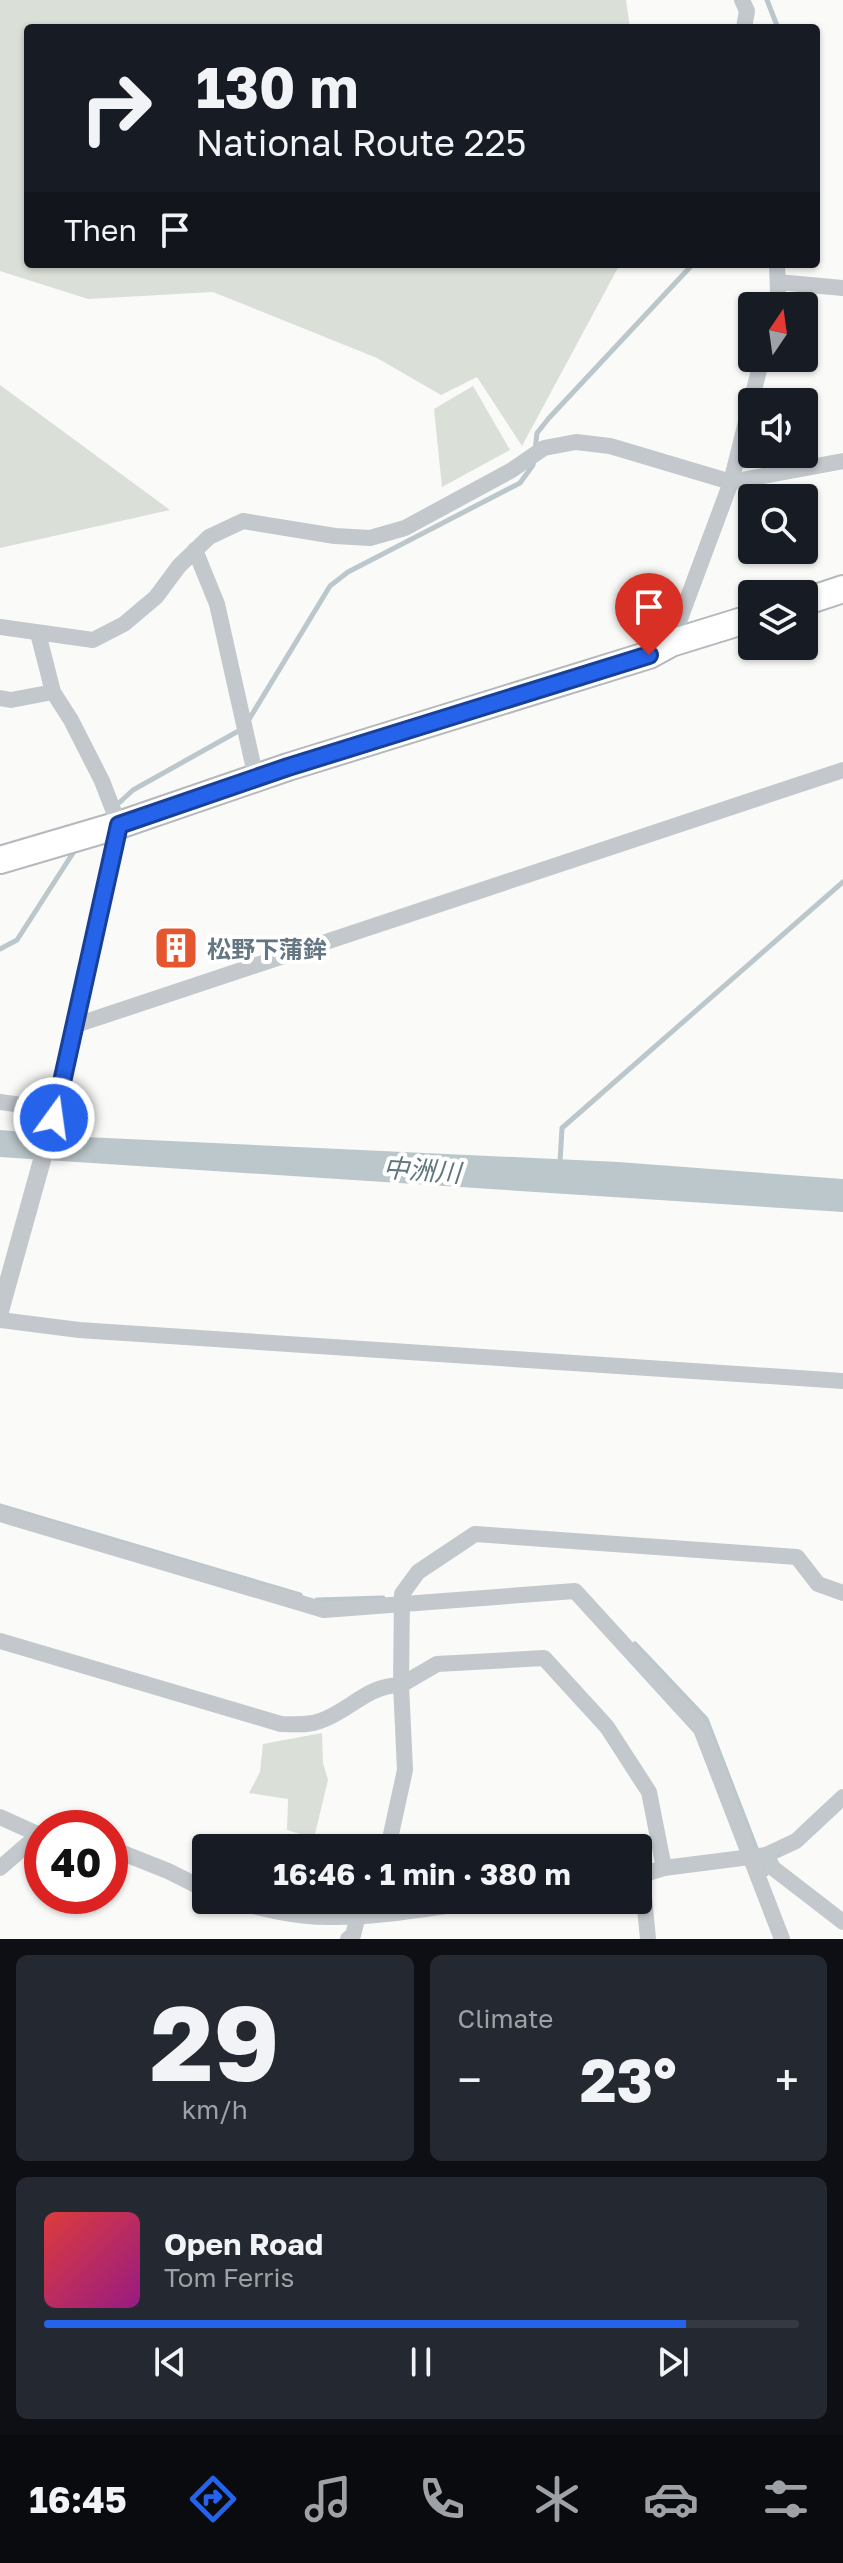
<!DOCTYPE html>
<html lang="en">
<head>
<meta charset="utf-8">
<style>
	:root { --surface:#171b24; --page:#242831; --text:#f1f3f6; --muted:#9ea1a6; --line:#363941; --accent:#2563eb }
	body { margin:0; font-family:"Golos Text","Noto Sans JP",sans-serif; background:var(--page); color:var(--text); height:100vh; display:flex; flex-direction:column; font-size:30px; white-space:nowrap }
	* { box-sizing:border-box; margin:0 }
	p { font-size:26px; color:var(--muted) }
	.icon { flex:none; width:44px; height:44px; fill:none; stroke:currentColor; stroke-width:2; stroke-linecap:round; stroke-linejoin:round }
	.map { position:relative; height:1939px; overflow:hidden }
	.details { display:flex; flex-direction:column; gap:16px; padding:16px; background:#0d0f14; flex:1 }
	.details>* { flex:none }
	.guide { position:absolute; left:24px; top:24px; width:796px; height:244px; border-radius:8px; box-shadow:0 2px 6px #0004; background:#171b24; color:var(--text); overflow:hidden }
	.needle { width:52px; rotate:13deg }
	.tools { position:absolute; left:738px; top:292px; display:grid; gap:16px }
	.tools a { display:grid; place-items:center; width:80px; height:80px; border-radius:8px; background:var(--surface); box-shadow:0 2px 6px #0004; font-size:40px }
	.speed { position:absolute; left:24px; top:1810px; display:flex; gap:16px; font-size:40px; font-weight:700; text-align:center }
	.speed>* { display:grid; place-content:center; width:104px; height:104px; border-radius:50%; background:var(--surface); box-shadow:0 2px 6px #0004; line-height:1 }
	.speed .limit { border:12px solid #d22; background:#fff; color:#111 }
	.pin { position:absolute; display:grid; place-items:center; width:68px; height:68px; color:#fff; margin:-82px -34px; border-radius:50% 50% 50% 0; rotate:-45deg; box-shadow:0 0 8px #0007 }
	.pin .icon { rotate:45deg }
	.me { position:absolute; width:88px; margin:-44px; rotate:14deg; stroke-linejoin:round; filter:drop-shadow(0 0 6px #0008) }
	.turn { display:flex; align-items:center; gap:28px; height:168px; padding:0 40px; font-size:36px }
	.turn .icon { width:104px; height:104px; stroke-width:2.5 }
	.turn b { display:block; font-size:56px; line-height:68px }
	.then { display:flex; align-items:center; height:76px; padding:0 40px; background:#0003; gap:16px; font-size:30px }
	.big { font-size:60px; font-weight:700; line-height:1.1 }
	.details .card { flex:1; display:flex; flex-direction:column; justify-content:center; gap:12px; min-width:0; padding:0 28px; border-radius:12px; background:var(--page) }
	.details .dial { align-items:center; gap:0 }
	.dial b { font-size:104px; line-height:1 }
	.song { display:flex; align-items:center; gap:24px }
	.cover { width:96px; height:96px; border-radius:12px; background:linear-gradient(135deg,hsl(0 70% 55%),hsl(310 70% 35%)) }
	.played { height:8px; border-radius:4px; background:linear-gradient(90deg,var(--accent) 85%,var(--line) 85%) }
	.keys { display:flex; justify-content:space-around; direction:ltr }
	.heat { display:flex; justify-content:space-between; align-items:center; font-size:44px; direction:ltr }
	.details .tiles { flex:1; display:grid; gap:16px; grid-template-columns:1fr 1fr }
	.card:last-child { grid-column:span 2 }
	.trip { position:absolute; left:192px; top:1834px; width:460px; height:80px; border-radius:8px; background:var(--surface); box-shadow:0 2px 6px #0004; font-weight:700; line-height:80px; text-align:center }
	.tabs { display:flex; height:128px; justify-content:space-around; align-items:center; background:#090b0e; color:var(--muted) }
	.tabs .icon { width:56px; height:56px }
	.tabs .active { color:var(--accent) }
	.tabs b { font-size:36px; color:var(--text) }
	.map>svg:first-child { display:block }
</style>
</head>
<body>
<div class="map">
<svg width="843" height="1939" viewBox="0 0 843 1939">
	<rect width="100%" height="100%" fill="#fafaf8"/>
	<g fill="#dadfd7">
		<path d="M0,0h626l4,28h-602v236h592l-98,182 -45,-69 -36,18 -64,-37 -164,-66 -125,7 -88,-28z"/>
		<path d="M0,385l170,125 -170,38z"/>
		<path d="M473,386l37,64 -68,37 -8,-78z"/>
		<path d="M322,1733l1,30 5,17 -14,58 -27,-8 1,-31 -39,-6 11,-21 3,-28z"/>
	</g>
	<path fill="#bbc7cb" d="M0,1130l85,7 533,25 225,17v33l-843,-55z"/>
	<g fill="none" stroke-linecap="round" stroke-linejoin="round">
		<g stroke="#bbc7cb" stroke-width="5">
			<path d="M767,0l11,28"/>
			<path d="M535,450l2,-17 12,-15 144,-154"/>
			<path d="M248,721l82,-135 18,-14 172,-89 13,-18 1,-5"/>
			<path d="M119,803l14,-13 109,-61"/>
			<path d="M0,949l17,-9 56,-87"/>
			<path d="M560,1162l2,-34 281,-246"/>
			<path d="M0,1506l300,89"/>
			<path d="M317,1600l66,-2"/>
			<path d="M635,1644l71,75 60,155"/>
		</g>
		<g stroke="#b4b9bd" stroke-width="30">
			<g id="trunk">
				<path d="M804,602l39,-13"/>
				<path d="M0,860l119,-35 169,-58 361,-112 22,-12 81,-25"/>
			</g>
		</g>
		<g stroke="#c3c8cc" stroke-width="16">
			<path d="M742,0l5,11 -3,17"/>
			<path d="M778,282l65,6"/>
			<path d="M775,306l3,-13 -1,-29"/>
			<path d="M195,550l22,54 39,174"/>
			<path d="M0,627l93,13 31,-16 32,-27 23,-31 30,-29 34,-16 92,15 35,2 35,-10 107,-58 32,-22 32,-6 34,4 121,36 112,-21"/>
			<path d="M38,633l15,59 18,28 31,61 17,44"/>
			<path d="M671,643l60,-161 31,-124"/>
			<path d="M0,698l11,2 42,-8"/>
			<path d="M76,1025l767,-255"/>
			<path d="M0,1102l56,8"/>
			<path d="M0,1320l79,10 764,51"/>
			<path d="M0,1514l324,96 251,-19 126,138 81,210"/>
			<path d="M0,1641l281,83c13,0 26,2 39,-3 30,-10 47,-36 81,-36l1,-91 16,-22 57,-38 322,23 21,27 25,9"/>
			<path d="M0,1817l42,19"/>
			<path d="M110,1848l58,23 38,19"/>
			<path d="M388,1848l17,-78 -4,-85 36,-21 107,-6 63,69 42,65 15,76"/>
			<path d="M766,1855l7,13 70,54"/>
			<path d="M0,1868l37,-32"/>
			<path d="M638,1876l26,-8 102,-13 30,-14 47,-44"/>
			<path d="M642,1876l6,63"/>
			<path d="M231,1900c32,9 64,17 97,17 53,1 107,-10 160,-17"/>
			<path d="M348,1939l5,-4 5,-19"/>
		</g>
		<path stroke="#c3c8cc" stroke-width="18" d="M0,1311l56,-201 63,-285"/>
		<use href="#trunk" stroke="#fff" stroke-width="26"/>
	</g>
	<g fill="none" stroke-linecap="round" stroke-linejoin="round">
		<g stroke="#184099" stroke-width="20">
			<path id="route" d="M54,1118l65,-293 169,-58 361,-112"/>
		</g>
		<use href="#route" stroke="#2563eb" stroke-width="14"/>
	</g>
	<defs>
		<g id="building-square" transform="scale(2.3)"><rect x="-9" y="-9" width="18" height="18" rx="4" fill="#e4572e" stroke="#fff"/><path d="M-4-6H4V6H1V3H-1V6H-4ZM-2.5-4.3h1.7v1.8h-1.7ZM.8-4.3h1.7v1.8H.8ZM-2.5-1h1.7V.8h-1.7ZM.8-1h1.7V.8H.8Z" fill="#fff"/></g>
	</defs>
	<g fill-rule="evenodd">
		<use href="#building-square" x="176" y="948"/>
	</g>
	<g text-anchor="middle" dominant-baseline="central" stroke-width="8" stroke-linejoin="round" paint-order="stroke">
		<g font-size="24" font-weight="bold" fill="#657683" stroke="#fff" text-anchor="start">
			<text x="207" y="948">松野下蒲鉾</text>
		</g>
		<g font-size="26" font-style="italic" fill="#60757c" stroke="#fff">
			<text transform="translate(422 1170) rotate(4)">中洲川</text>
		</g>
	</g>
</svg>
<div class="tools">
<a><svg class="needle" viewBox="-14 -14 28 28"><path d="M0-13l5 13h-10z" fill="#e53935"/><path d="M0 13l5-13h-10z" fill="#9ea1a6"/></svg></a>
<a><svg class="icon" aria-label="sound" viewBox="0 0 24 24"><path d="M4 9h4l5-4v14l-5-4H4zM17 9q2 3 0 6"/></svg></a>
<a><svg class="icon" aria-label="search" viewBox="0 0 24 24"><circle cx="10" cy="10" r="6"/><path d="M15 15l6 6"/></svg></a>
<a><svg class="icon" aria-label="layers" viewBox="0 0 24 24"><path d="M12 4l9 5-9 5-9-5zM3 14l9 5 9-5"/></svg></a>
</div>
<div class="speed"><div class="limit">40</div></div>
<div class="pin" style="left:649px;top:655px;background:#d93025"><svg class="icon" aria-label="arrive" viewBox="0 0 24 24"><path d="M6 21V4h12l-3 4 3 4H6"/></svg></div>
<svg class="me" style="left:54px;top:1118px" viewBox="-20 -20 40 40"><circle r="17" fill="#2563eb" stroke="#fff" stroke-width="3"/><path d="M0-11L8 9 0 5-8 9z" fill="#fff"/></svg>
<div class="trip">16:46 · 1 min · 380 m</div>
<div class="guide">
<div class="turn"><svg class="icon" aria-label="right" viewBox="0 0 24 24"><path d="M7 20v-9h11M14 6l5 5-5 5"/></svg><div><b>130 m</b>National Route 225</div></div>
<div class="then">Then<svg class="icon" aria-label="arrive" viewBox="0 0 24 24"><path d="M6 21V4h12l-3 4 3 4H6"/></svg></div>
</div>
</div>
<section class="details">
<div class="tiles">
<div class="card dial"><b>29</b><p>km/h</p></div>
<div class="card"><p>Climate</p>
<div class="heat"><a>−</a><b class="big">23°</b><a>+</a></div>
</div>
<div class="card">
<div class="song"><i class="cover"></i><div><b>Open Road</b><p>Tom Ferris</p></div></div>
<div class="played"></div>
<div class="keys"><svg class="icon" aria-label="previous" viewBox="0 0 24 24"><path d="M18 5L8 12l10 7zM5 5v14"/></svg><svg class="icon" aria-label="pause" viewBox="0 0 24 24"><path d="M8 5v14M16 5v14"/></svg><svg class="icon" aria-label="next" viewBox="0 0 24 24"><path d="M6 5l10 7-10 7zM19 5v14"/></svg></div>
</div>
</div>
</section>
<nav class="tabs">
<b>16:45</b>
<svg class="icon active" aria-label="directions" viewBox="0 0 24 24"><path d="M12 3l9 9-9 9-9-9zM9 14v-3h6M13 9l2 2-2 2"/></svg>
<svg class="icon" aria-label="music" viewBox="0 0 24 24"><path d="M9 18V5l10-2v13"/><circle cx="6" cy="18" r="3"/><circle cx="16" cy="16" r="3"/></svg>
<svg class="icon" aria-label="phone" viewBox="0 0 24 24"><path d="M5 4h4l2 5-3 2q2 4 5 5l2-3 5 2v4C11 20 4 13 5 4z"/></svg>
<svg class="icon" aria-label="climate" viewBox="0 0 24 24"><path d="M12 3v18M4 7l16 10M4 17L20 7"/></svg>
<svg class="icon" aria-label="car" viewBox="0 0 24 24"><path d="M5 17H2v-5l4-1 3-4h7l3 4 3 1v5h-3M9 17h6M6 11h13"/><circle cx="7" cy="17" r="2"/><circle cx="17" cy="17" r="2"/></svg>
<svg class="icon" aria-label="filters" viewBox="0 0 24 24"><path d="M4 7h16M4 17h16"/><circle cx="9" cy="7" r="2"/><circle cx="15" cy="17" r="2"/></svg>
</nav>
</body>
</html>
